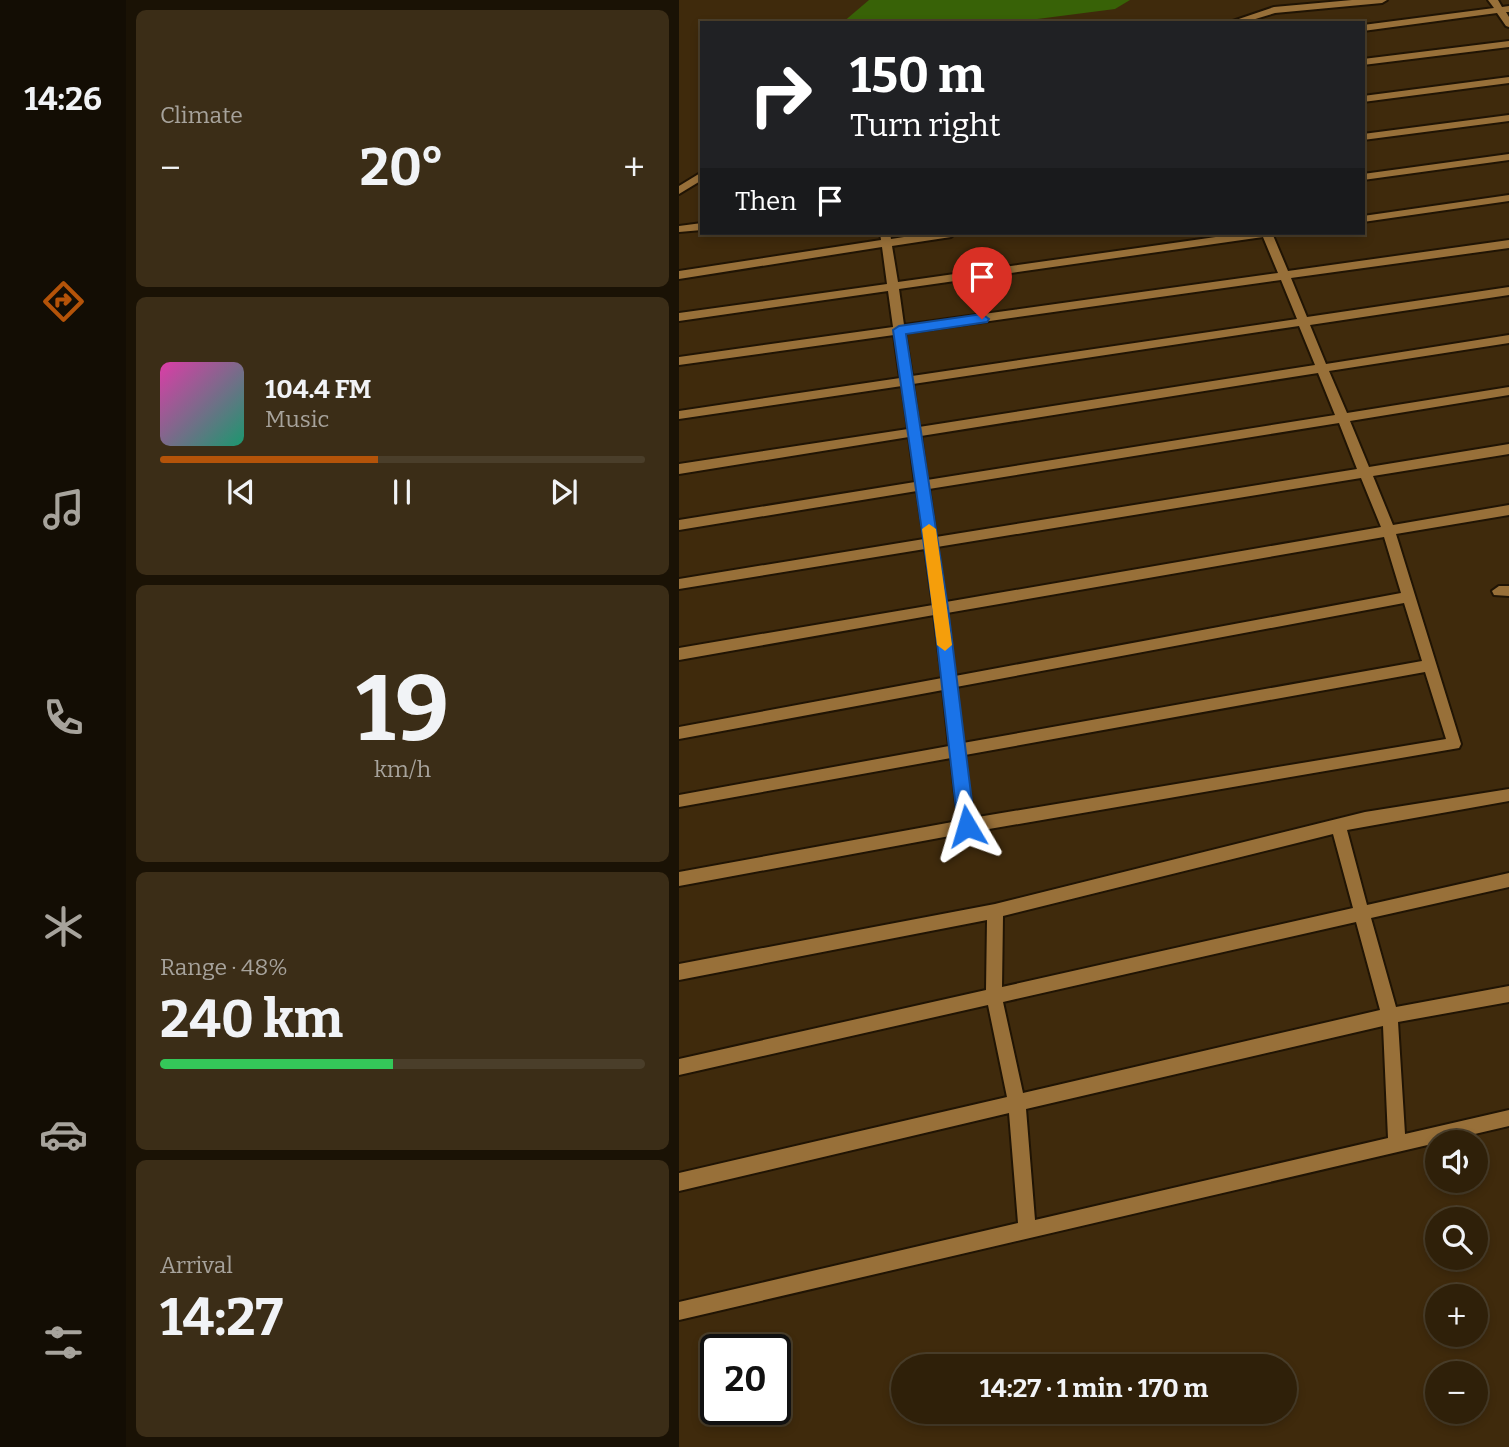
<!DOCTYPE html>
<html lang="en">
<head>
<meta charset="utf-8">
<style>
	:root { --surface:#2f2009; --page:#3b2d17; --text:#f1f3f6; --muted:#a7a39c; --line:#4a3e2a; --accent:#b45309 }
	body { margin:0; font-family:Bitter,serif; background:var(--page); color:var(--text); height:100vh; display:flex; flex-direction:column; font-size:26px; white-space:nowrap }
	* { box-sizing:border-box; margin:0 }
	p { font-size:23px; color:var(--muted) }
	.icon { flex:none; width:38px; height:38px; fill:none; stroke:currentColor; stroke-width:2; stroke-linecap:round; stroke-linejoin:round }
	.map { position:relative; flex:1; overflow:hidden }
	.side { display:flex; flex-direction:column; gap:10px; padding:10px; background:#1a1205; width:553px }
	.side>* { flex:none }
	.hud { position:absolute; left:21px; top:21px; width:665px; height:214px; border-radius:0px; box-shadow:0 4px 10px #0003,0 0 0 2px var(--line); background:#202124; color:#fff; overflow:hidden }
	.tools { position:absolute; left:746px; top:1130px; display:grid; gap:14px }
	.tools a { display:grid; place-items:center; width:63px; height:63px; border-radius:50%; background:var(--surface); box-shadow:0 4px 10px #0003,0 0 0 2px var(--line); font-size:35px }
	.speed { position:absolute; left:21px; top:1334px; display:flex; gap:14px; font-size:35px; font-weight:700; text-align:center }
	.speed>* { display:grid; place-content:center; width:91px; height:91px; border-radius:50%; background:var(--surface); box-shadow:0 4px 10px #0003,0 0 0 2px var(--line); line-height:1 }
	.speed .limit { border:4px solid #111; border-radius:10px; background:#fff; color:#111 }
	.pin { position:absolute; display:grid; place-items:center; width:60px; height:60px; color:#fff; margin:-72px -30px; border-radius:50% 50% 50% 0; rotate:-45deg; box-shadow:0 0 7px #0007 }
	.pin .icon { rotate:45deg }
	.me { position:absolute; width:77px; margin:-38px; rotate:353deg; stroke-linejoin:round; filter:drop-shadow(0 0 5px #0008) }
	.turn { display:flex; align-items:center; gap:24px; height:147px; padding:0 35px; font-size:32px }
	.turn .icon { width:91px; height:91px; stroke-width:2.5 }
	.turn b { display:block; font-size:49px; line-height:60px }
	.then { display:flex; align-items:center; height:66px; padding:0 35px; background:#0003; gap:14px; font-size:26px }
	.big { font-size:52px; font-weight:700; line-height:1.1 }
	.side .widget { flex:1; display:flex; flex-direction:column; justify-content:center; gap:10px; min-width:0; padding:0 24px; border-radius:10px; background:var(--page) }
	.side .dial { align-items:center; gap:0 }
	.dial b { font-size:91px; line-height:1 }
	.song { display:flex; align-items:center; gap:21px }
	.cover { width:84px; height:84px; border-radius:10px; background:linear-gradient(135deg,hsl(320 70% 55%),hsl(160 70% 35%)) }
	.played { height:7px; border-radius:4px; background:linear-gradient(90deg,var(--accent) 45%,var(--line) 45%) }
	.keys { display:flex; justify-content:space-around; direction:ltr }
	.heat { display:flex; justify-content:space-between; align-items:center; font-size:38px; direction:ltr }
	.charge { height:10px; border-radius:5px; background:linear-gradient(90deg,#34c759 48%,var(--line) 0) }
	.trip { position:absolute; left:212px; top:1354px; width:406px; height:70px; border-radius:35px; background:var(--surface); box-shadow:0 4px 10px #0003,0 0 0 2px var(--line); font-weight:700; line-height:70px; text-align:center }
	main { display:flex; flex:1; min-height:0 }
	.menu { display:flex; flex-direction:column; width:126px; justify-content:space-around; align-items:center; background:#130d04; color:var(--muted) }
	.menu .icon { width:49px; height:49px }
	.menu .on { color:var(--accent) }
	.menu b { font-size:32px; color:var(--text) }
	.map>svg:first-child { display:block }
</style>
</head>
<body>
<main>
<nav class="menu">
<b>14:26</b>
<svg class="icon on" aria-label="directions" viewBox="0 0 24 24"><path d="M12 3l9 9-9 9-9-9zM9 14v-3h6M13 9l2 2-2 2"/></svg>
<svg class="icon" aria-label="music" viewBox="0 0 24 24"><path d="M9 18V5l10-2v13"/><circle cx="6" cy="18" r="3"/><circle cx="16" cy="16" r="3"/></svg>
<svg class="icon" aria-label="phone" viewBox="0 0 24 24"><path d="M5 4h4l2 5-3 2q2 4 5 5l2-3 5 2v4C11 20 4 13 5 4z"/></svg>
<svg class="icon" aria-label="climate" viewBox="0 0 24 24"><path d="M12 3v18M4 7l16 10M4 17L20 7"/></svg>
<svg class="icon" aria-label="car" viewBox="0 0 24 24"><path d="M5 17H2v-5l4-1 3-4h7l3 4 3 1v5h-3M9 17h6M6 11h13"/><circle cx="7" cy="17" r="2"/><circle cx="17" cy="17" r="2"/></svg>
<svg class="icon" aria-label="filters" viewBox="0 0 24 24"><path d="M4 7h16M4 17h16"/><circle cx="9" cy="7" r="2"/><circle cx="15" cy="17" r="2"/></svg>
</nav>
<section class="side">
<div class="widget"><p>Climate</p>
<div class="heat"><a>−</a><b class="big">20°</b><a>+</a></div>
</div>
<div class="widget">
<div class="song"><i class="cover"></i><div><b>104.4 FM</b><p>Music</p></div></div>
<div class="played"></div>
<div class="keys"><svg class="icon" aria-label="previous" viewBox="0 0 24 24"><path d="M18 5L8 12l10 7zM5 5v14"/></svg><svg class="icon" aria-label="pause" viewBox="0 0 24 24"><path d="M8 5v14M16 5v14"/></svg><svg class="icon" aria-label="next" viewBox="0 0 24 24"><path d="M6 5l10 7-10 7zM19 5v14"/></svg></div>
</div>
<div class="widget dial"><b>19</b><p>km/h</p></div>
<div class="widget"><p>Range · 48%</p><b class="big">240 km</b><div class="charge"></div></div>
<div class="widget"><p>Arrival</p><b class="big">14:27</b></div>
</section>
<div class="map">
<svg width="830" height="1447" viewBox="0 0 830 1447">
	<rect width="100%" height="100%" fill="#3f2a0c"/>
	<path fill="#386207" d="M190,0h261l-15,9 -109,14h-164z"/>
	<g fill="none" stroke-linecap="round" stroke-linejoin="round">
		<g stroke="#201404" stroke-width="4">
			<g id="lane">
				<path d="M673,0h35l-5,3 -107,10 -33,10h-15l47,-16z"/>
				<path d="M809,0h10l4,7 7,-1v6h-3l3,5v10l-3,-1 -9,-13 -134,18v-6l131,-17z"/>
				<path d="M830,41v6l-146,18v-6z"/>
				<path d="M830,77v6l-146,19v-6z"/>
				<path d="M830,115v6l-146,19v-6z"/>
				<path d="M830,154v6l-146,20v-6z"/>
				<path d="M23,172v8l-23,14v-8z"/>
				<path d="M830,195v6l-146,21v-6z"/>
				<path d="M23,223v7l-23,2v-6z"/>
				<path d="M201,233h10l1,6 39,-6h26l-5,4 -59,9 6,36 346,-49h28l16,38 221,-31v8l-218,30 16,39 202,-30v8l-199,30 16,39 183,-29v8l-180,28 18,42 162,-26v8l-159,26 19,46 140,-23v10l-136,22 20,49 116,-20v10l-113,19 65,210 -2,4 -493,85 -287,53v-14l279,-51 -7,-63 -272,49v-12l270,-49 -6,-56 -264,49v-12l263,-49 -8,-63 -255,45v-12l254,-43 -8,-56 -246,40v-10l245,-40 -7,-48 -238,39v-10l236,-38 -6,-45 -230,37v-10l229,-35 -6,-43 -223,33v-8l221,-33 -6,-43 -215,30v-8l214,-30 -5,-36 -209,30v-8l208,-29 -5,-37 -203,32v-8l202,-31zM584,237l15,36 -374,52 -5,-36zM602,280l16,39 -385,57 -7,-43zM620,326l16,39 -396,62 -6,-43zM639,373l17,42 -408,65 -6,-44zM660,423l18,46 -421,68 -7,-48zM682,478l20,49 -435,75 -9,-55zM705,537l17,56 -446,83 -8,-63zM725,603l18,58 -459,82 -7,-56zM746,672l21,67 -474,79 -7,-63z"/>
				<path d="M820,586h10v10l-15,-1 -2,-4z"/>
				<path d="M830,789v12l-162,29 20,75 142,-32v14l-138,31 25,89 113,-21v16l-111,20 7,112 104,-24v16l-830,194v-18l339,-79 -9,-110 -330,78v-18l328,-76 -19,-92 -309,70v-16l307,-69 1,-70 -308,60v-16l316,-60 370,-92zM654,834l20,74 -351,79 1,-71zM677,922l24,88 -357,83 -20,-91zM704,1026l5,112 -353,82 -9,-111z"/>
			</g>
		</g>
		<use href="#lane" fill="#987039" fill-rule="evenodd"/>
	</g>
	<path fill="#1a73e8" stroke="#114b97" stroke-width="2" d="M303,314l7,5 -2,3 -81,12 42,274 27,218 -8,8 -9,-8 -25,-218 -40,-278 6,-4z"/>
	<path fill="#f59e0b" d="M250,524l7,5 16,116 -7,6 -8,-6 -15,-116z"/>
</svg>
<div class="tools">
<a><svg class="icon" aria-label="sound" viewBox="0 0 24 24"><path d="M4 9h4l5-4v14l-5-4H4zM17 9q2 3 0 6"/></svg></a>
<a><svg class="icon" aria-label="search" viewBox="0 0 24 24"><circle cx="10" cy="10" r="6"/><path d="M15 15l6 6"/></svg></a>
<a>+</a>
<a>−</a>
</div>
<div class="speed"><div class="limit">20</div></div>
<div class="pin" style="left:303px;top:319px;background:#d93025"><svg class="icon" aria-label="arrive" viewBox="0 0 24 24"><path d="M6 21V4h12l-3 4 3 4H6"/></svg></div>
<svg class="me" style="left:288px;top:826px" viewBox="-20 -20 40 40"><path d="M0-17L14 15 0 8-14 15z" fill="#1a73e8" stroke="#fff" stroke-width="4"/></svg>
<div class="trip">14:27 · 1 min · 170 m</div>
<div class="hud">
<div class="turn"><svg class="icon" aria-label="right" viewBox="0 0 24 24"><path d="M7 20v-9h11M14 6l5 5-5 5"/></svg><div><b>150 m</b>Turn right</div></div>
<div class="then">Then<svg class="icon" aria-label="arrive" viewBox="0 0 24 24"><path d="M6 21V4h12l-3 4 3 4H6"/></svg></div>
</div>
</div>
</main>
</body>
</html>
